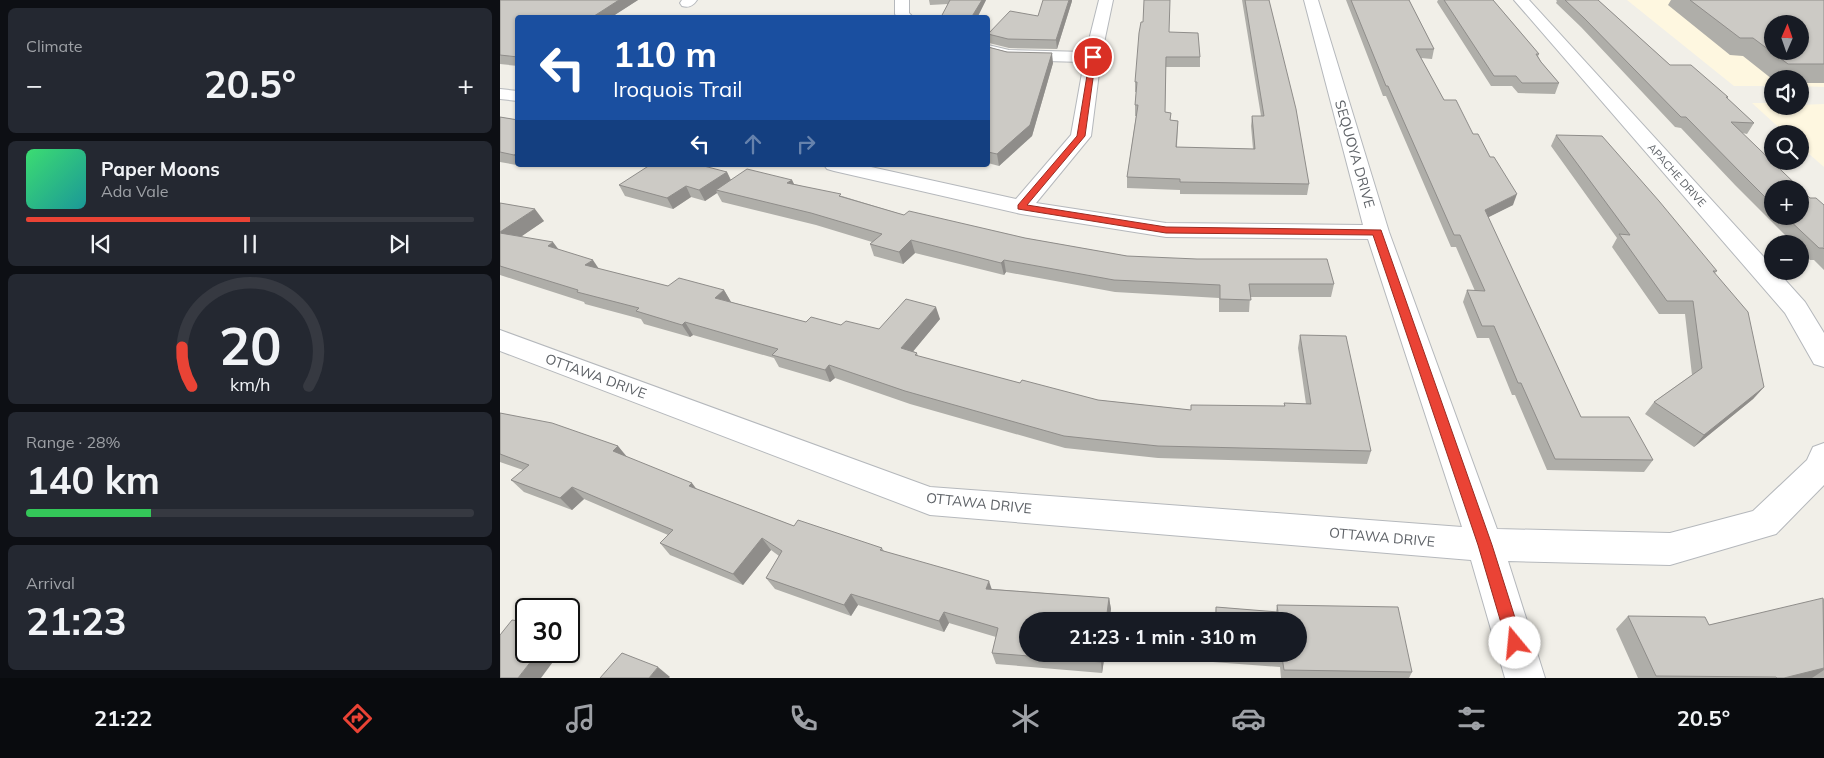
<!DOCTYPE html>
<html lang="en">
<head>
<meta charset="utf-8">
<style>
	:root { --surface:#171b24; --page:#242831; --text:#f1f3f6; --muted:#9ea1a6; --line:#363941; --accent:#ea4335 }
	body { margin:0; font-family:Mulish,sans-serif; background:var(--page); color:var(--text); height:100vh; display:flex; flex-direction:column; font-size:19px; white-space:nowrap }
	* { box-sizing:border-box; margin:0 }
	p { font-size:16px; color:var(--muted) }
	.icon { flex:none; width:28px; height:28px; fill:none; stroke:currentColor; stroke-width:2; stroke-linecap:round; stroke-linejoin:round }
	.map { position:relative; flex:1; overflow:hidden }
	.details { display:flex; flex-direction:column; gap:8px; padding:8px; background:#0d0f14; width:500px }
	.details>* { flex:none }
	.hud { position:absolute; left:15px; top:15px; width:475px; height:152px; border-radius:5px; box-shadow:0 1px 4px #0004; background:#1a4fa0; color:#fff; overflow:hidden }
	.needle { width:32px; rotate:2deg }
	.tools { position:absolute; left:1264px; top:15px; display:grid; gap:10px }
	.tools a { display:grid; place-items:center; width:45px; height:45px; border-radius:50%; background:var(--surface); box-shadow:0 1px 4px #0004; font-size:25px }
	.speed { position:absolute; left:15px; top:598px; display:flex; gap:10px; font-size:25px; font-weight:700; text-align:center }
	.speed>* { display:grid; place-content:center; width:65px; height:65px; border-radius:50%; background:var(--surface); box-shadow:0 1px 4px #0004; line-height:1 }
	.speed .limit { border:2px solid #111; border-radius:8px; background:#fff; color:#111 }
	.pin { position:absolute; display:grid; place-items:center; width:42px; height:42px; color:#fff; margin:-21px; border:2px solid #fff; border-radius:50%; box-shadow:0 1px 5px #0007 }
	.me { position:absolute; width:55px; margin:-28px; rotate:343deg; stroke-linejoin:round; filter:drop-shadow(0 0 4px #0008) }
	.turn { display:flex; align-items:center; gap:18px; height:105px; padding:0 15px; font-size:22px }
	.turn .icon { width:65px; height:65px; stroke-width:2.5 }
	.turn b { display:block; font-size:35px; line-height:42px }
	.lanes { display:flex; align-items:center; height:48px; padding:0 15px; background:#0003; justify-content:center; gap:25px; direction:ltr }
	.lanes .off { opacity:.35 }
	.big { font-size:38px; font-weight:700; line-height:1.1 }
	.details .tile { flex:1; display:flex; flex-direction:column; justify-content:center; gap:8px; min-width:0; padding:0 18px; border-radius:8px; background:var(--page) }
	.details .dial { align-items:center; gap:0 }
	.dial svg { height:130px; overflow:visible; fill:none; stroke:var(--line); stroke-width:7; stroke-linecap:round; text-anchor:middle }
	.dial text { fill:var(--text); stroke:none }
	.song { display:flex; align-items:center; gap:15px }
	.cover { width:60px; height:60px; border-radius:8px; background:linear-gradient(135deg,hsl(140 70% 55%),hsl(180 70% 35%)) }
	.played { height:5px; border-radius:2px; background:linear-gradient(90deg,var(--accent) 50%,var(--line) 50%) }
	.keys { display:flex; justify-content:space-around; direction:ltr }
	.heat { display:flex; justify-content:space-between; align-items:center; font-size:28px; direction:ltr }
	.charge { height:8px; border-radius:4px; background:linear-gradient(90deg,#34c759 28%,var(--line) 0) }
	.trip { position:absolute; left:519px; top:612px; width:288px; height:50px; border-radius:25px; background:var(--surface); box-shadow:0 1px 4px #0004; font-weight:700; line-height:50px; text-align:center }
	.tab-bar { display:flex; height:80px; justify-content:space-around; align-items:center; background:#090b0e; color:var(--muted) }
	.tab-bar .icon { width:35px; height:35px }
	.tab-bar .active { color:var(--accent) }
	.tab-bar b { font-size:22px; color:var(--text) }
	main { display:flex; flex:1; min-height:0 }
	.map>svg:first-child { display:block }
</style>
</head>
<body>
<main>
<section class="details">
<div class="tile"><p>Climate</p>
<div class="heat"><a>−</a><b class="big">20.5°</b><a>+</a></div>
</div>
<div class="tile">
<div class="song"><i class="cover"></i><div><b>Paper Moons</b><p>Ada Vale</p></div></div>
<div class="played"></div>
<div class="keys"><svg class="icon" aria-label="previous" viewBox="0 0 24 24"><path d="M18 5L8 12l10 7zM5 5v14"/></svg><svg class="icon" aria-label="pause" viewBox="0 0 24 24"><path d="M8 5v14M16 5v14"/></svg><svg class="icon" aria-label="next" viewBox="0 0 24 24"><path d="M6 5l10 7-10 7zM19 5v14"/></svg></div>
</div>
<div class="tile dial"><svg viewBox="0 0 100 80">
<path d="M14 69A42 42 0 1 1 86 69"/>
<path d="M14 69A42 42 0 0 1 8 45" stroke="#ea4335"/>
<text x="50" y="56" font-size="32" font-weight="700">20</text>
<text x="50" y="72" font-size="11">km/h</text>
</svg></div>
<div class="tile"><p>Range · 28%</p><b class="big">140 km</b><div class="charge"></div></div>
<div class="tile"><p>Arrival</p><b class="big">21:23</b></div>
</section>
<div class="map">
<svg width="1324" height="678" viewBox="0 0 1324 678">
	<rect width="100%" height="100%" fill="#f1efe8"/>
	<g fill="#fef7e0" fill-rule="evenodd">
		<path d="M1127,0h197v87l-24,-1v-7h-28v7h-38zM1272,24h28v27h-28z"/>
		<path d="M1252,103h20v3l52,-2v63l-24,-21v-12h-14z"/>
	</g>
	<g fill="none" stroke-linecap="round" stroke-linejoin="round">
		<g stroke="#b5b8bc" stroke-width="2">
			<g id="minor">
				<path d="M182,0h15c-4,6 -8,8 -15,6l-2,-3z"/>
				<path d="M395,0h14v13l5,5 -17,-1 -2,-3z"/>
				<path d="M599,0h14l-12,57 -10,79 -55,67 130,20 197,2 -59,-225h14l71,232 108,297 173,4 83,-22 54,-51 6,-13 11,-4v42l-48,49 -106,31 -162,-4 37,117h-40l-34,-118 -541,-45 -430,-164v-21l430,157 532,40 -94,-288 -202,-2 -145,-23 -187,-43 -7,-2 -3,-4h38l154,34 55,-64 13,-73 -75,-2 -21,-5v-10l21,5 77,2z"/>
				<path d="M1014,0h15l243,266v5h5l28,31 19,31v34l-10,-3 -29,-51z"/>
				<path d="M0,89l18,2v10l-18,-2z"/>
			</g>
		</g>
		<use href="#minor" fill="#fff" fill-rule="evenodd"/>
	</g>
	<g fill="#afaea9" fill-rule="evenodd">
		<path d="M0,0h138l-28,18h-92v48l-18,-2z"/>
		<path d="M429,0h57l-9,18h-36l7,-14 -18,1z"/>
		<path d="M742,0h27l40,184 -2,11 -127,-1v-4l-53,-2v-11l9,-61h-1v-11l1,-13h-1v-10l34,-50 31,25v10h-34l-1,45 6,1 -1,7 8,1 -1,26 76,2 -2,-23 1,-10h9z"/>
		<path d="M846,0h63l25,49 -2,10 -11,-1 23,42 29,34 40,71 -25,12 93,200 72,43 -9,12 -97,-2 -32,-75h-3l-23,-57h-12l-14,-36 4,-12 8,1 -19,-44h-5l-65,-151h-3z"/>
		<path d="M938,0h55l46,54 -1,2 3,6 18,21 -4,11 -37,-1 -6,-7h-21l-54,-84z"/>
		<path d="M1056,0h42l72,65 58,32v2l26,24 -7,11 -5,-1 68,65 14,7v65l-10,-10h-4l-10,-10v-6h-6l-59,-59 -54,-57 -6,-1 -94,-100 -25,-24 1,-2zM1272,189l28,27h-28z"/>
		<path d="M1171,0h153v83h-24v-4h-28l-29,-23 -13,-1 -62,-50z"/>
		<path d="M572,1l-15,48 -48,-1 -20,-5 -1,-9 50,-18z"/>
		<path d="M488,47l65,16 -21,73 -33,30 -11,-3z"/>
		<path d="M0,117l18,3v45h6l-2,1 -22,-4z"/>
		<path d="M1056,135l161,136 -2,2 49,114 -11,12 -59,48 -49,-33 9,-12 38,-27 -7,-61h-26l-47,-67 5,-9 -66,-92z"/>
		<path d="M227,172l4,8h61l2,4 48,12 62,19 121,23 102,18 207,28 -3,13h-81l-1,15h-30v-14l-104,-6 -109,-20 -2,3 -89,-22 -12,11 -29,-8 -4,-12 2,-2 -56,-17 -94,-23 -5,-9 -12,8 -14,-4 -18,12 -48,-13 -6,-11z"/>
		<path d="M0,203l44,18 -23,15 37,13 41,20 69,17 56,4 7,12 75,20 73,7 61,-10 -27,32 4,2 1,3 102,27 78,17 93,10 93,-4v-3l22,1 -8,-56 2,-13 71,116 -4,13 -209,-6 -93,-10 -155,-44 -75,-26 -5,4 -51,-15 -5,-9 -81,-23 -3,2 -46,-13 -3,-5 -56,-15 -1,-2 -84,-27z"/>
		<path d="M0,413l118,33 7,10 72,33 97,37 88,22 2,3 108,38 117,9 2,11 -9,64 -106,-9 -4,-11 4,-16 -47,-14 -5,9 -86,-27 -7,11 -76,-27 -9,-11 13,-22 -8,-6 -28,35 -73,-30 -10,-12 8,-8 -84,-36 -12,11 -48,-18 -13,-12 12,-10 -23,-8z"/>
		<path d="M1324,599v79h-186l-22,-49 12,-13 81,9z"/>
		<path d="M777,605l135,67 -3,6h-128l-1,-11 -67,-5 1,-8h84v-33h-83l1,-14 60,5z"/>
	</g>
	<g fill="#8f8d8a">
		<path d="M119,0h19l-28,18h-19z"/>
		<path d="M482,0h4l-9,18h-6z"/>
		<path d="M569,0h3v1l-15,48 -1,-9z"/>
		<path d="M552,53l1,10 -21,73 -33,30 -2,-12z"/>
		<path d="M18,153v7l-4,-5z"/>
		<path d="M227,172l5,11 -16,7 1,3 -12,8 -6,-11z"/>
		<path d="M292,180l5,11 -10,-8z"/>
		<path d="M186,186l5,11 -18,12 -6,-11z"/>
		<path d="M1017,194l-4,11 -32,16 4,-11z"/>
		<path d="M35,209l9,12 -35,24 -9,-13z"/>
		<path d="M411,240l4,13 -12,11 -4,-12z"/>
		<path d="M53,242l9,12 -14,-8z"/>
		<path d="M93,260l8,12 -16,-7z"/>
		<path d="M504,260l2,12 -2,3 -3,-12z"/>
		<path d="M224,290l7,12 -16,-4z"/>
		<path d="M436,307l4,12 -34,41 -5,-12z"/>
		<path d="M185,322l8,13 -3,2 -8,-12z"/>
		<path d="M329,365l6,13 -5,4 -5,-12z"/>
		<path d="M1264,387l-11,12 -59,48 10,-12z"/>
		<path d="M118,446l10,12 -15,-7z"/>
		<path d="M192,483l9,12 -12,-9z"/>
		<path d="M72,487l12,12 -12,11 -12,-12z"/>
		<path d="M262,538l9,12 -28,35 -10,-11z"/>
		<path d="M489,581l4,12 -7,-4z"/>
		<path d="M351,594l7,11 -7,11 -7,-11z"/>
		<path d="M609,598l2,11 -2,12h-3z"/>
		<path d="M444,612l5,11 -5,9 -5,-11z"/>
		<path d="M39,651h22l-20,27h-23z"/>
		<path d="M602,654h3l-3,19 -1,-11z"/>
		<path d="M158,667l12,10 -1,1h-20z"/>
		<path d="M1324,668v2l-12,8h-28z"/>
	</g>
	<g fill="#cccac5" stroke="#8f8d8a" fill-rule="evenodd">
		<path d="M0,0h119l-28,18h-73v39l-18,-2z"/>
		<path d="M450,0h32l-11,18h-26l-4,-1z"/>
		<path d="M543,0h26l-13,40 -48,-1 -20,-5 22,-23 28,5z"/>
		<path d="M644,0h26l-1,32 29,1 2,24h-34l-1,55 6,1 -1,7 8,1 -2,26 79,2 -3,-33h12l-19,-116h24l27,109 13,75 -129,-2v-3l-53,-2 11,-72h-3l2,-23h-2l4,-49 2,-11h2z"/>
		<path d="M851,0h58l25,49h-18l28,51h12l17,34h5l12,23h4l23,37 -32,16 96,207h48l24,43 -98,-1 -34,-76h-3l-24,-57h-12l-15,-36 18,1 -25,-56h-6l-66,-149h-2z"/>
		<path d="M944,0h49l46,54h-3l5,8 18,21h-37l-6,-7h-22z"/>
		<path d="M1065,0h33l72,65h21l37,32h-2l28,26 -23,-1 79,76h6l8,7v44l-1,-1h-4l-34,-32h15v-27h-28v15l-30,-30 -56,-57h-5l-97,-99z"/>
		<path d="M1190,0h134v64h-36l-35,-26h-13zM1272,24h28v27h-28z"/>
		<path d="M488,47l19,5 45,1 -22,72 -33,29 -9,-2z"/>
		<path d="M0,117l18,3v33l-4,2 -14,-3z"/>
		<path d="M1056,135l46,1 57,65 58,70h-4l35,41 16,75 -60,48 -50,-33 48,-34 -9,-67h-26l-48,-67 11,1z"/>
		<path d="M150,165h50l27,7 -28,18 -13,-4 -19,12 -48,-13z"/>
		<path d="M247,169l45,11 -5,3 54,11 -2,2 65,19 5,-4 116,27 102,18 70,3h130l7,25h-85l2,16 -31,-1v-14l-106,-5 -110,-20 -3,3 -90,-23 -12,12 -29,-8 12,-10 -71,-21 -95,-23z"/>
		<path d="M0,203l35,6 -35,23z"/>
		<path d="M0,233l53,9 -5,4 45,14 -8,5 83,21 11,-8 45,12 -9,8 91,24 5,-5 30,8 5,-4 33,8 27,-30 30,8 -35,41 16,5 -2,2 105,28 2,-3 76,20 93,10v-5l94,1 -1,-3 27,1 -11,-69 46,1 25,115 -213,-5 -94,-10 -159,-45 -76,-26 -4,5 -53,-15 6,-6 -93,-27 -3,3 -46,-14 3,-3 -62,-16 1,-2 -78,-24z"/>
		<path d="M0,413l52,10 66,23 -5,5 79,32 -3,3 105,40 4,-6 84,28 -2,2 109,31 -3,8 123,9 -3,23h-78v33h74l-1,8 -109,-9 6,-25 -54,-16 -5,9 -88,-27 -7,11 -78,-27 16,-27 -20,-13 -29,36 -73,-31 13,-13 -101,-43 -12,11 -49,-18 18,-15 -29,-11z"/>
		<path d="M1323,598l1,70 -40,10h-7l-1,-1 -120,-1 -28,-60 77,1 4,8z"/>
		<path d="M777,605l121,2 14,65 -128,-2 -2,-13 -44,-3h60v-33h-82v-14l62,5z"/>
		<path d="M12,620l14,2v29h13l-21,27h-18v-43z"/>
		<path d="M122,653l36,14 -9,11h-49z"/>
	</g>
	<path fill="#ea4335" stroke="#982c22" d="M593,55l3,2 -11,79 -58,69 139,22 215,3 111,315 31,98 -3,6 -5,2 -6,-2 -2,-6 -29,-98 -105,-310 -207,-2 -148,-24v-4l59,-69 13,-79z"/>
	<g text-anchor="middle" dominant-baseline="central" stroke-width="5" stroke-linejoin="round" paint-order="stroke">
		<g font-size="11" fill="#5f6368" stroke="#fff">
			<text transform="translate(1177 175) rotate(48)">APACHE DRIVE</text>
		</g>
		<g font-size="14" fill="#5f6368" stroke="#fff">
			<text transform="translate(855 154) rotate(74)">SEQUOYA DRIVE</text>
			<text transform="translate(96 376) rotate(20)">OTTAWA DRIVE</text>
			<text transform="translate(479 503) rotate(6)">OTTAWA DRIVE</text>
			<text transform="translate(882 537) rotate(5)">OTTAWA DRIVE</text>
		</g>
	</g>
</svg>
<div class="tools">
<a><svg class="needle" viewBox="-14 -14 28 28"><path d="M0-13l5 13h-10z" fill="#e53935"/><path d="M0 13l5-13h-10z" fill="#9ea1a6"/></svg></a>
<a><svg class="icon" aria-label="sound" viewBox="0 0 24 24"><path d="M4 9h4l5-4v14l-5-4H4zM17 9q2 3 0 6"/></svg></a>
<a><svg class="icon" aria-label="search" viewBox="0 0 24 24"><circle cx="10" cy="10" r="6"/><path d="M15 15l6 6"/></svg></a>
<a>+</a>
<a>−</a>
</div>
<div class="speed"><div class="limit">30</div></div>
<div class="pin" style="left:593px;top:57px;background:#d93025"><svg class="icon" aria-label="arrive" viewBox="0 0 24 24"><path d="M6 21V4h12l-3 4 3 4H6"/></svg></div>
<svg class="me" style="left:1015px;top:643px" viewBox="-20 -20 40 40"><circle r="19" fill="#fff"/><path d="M0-13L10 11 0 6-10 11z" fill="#ea4335"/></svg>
<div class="trip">21:23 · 1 min · 310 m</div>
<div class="hud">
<div class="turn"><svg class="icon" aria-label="left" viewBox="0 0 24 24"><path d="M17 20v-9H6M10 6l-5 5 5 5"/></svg><div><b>110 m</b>Iroquois Trail</div></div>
<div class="lanes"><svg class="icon" aria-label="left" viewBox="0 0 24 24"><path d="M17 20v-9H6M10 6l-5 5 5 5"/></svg><svg class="icon off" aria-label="ahead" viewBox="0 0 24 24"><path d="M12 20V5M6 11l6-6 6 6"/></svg><svg class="icon off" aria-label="right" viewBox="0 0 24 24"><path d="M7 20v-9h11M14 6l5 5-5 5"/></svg></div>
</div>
</div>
</main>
<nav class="tab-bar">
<b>21:22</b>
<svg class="icon active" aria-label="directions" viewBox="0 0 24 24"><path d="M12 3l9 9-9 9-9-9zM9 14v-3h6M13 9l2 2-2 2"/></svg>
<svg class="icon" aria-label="music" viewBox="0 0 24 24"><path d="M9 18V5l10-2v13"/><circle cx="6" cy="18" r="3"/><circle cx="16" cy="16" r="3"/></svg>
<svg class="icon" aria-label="phone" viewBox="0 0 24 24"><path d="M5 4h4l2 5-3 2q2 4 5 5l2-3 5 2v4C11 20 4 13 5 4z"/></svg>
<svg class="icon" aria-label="climate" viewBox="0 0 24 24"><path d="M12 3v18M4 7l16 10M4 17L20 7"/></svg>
<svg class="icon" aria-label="car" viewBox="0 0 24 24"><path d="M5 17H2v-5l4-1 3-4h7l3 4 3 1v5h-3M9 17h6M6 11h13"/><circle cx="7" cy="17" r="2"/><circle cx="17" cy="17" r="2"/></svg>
<svg class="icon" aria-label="filters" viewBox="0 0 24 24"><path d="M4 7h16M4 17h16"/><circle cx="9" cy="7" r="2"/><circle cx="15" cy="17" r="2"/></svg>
<b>20.5°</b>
</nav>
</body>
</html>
